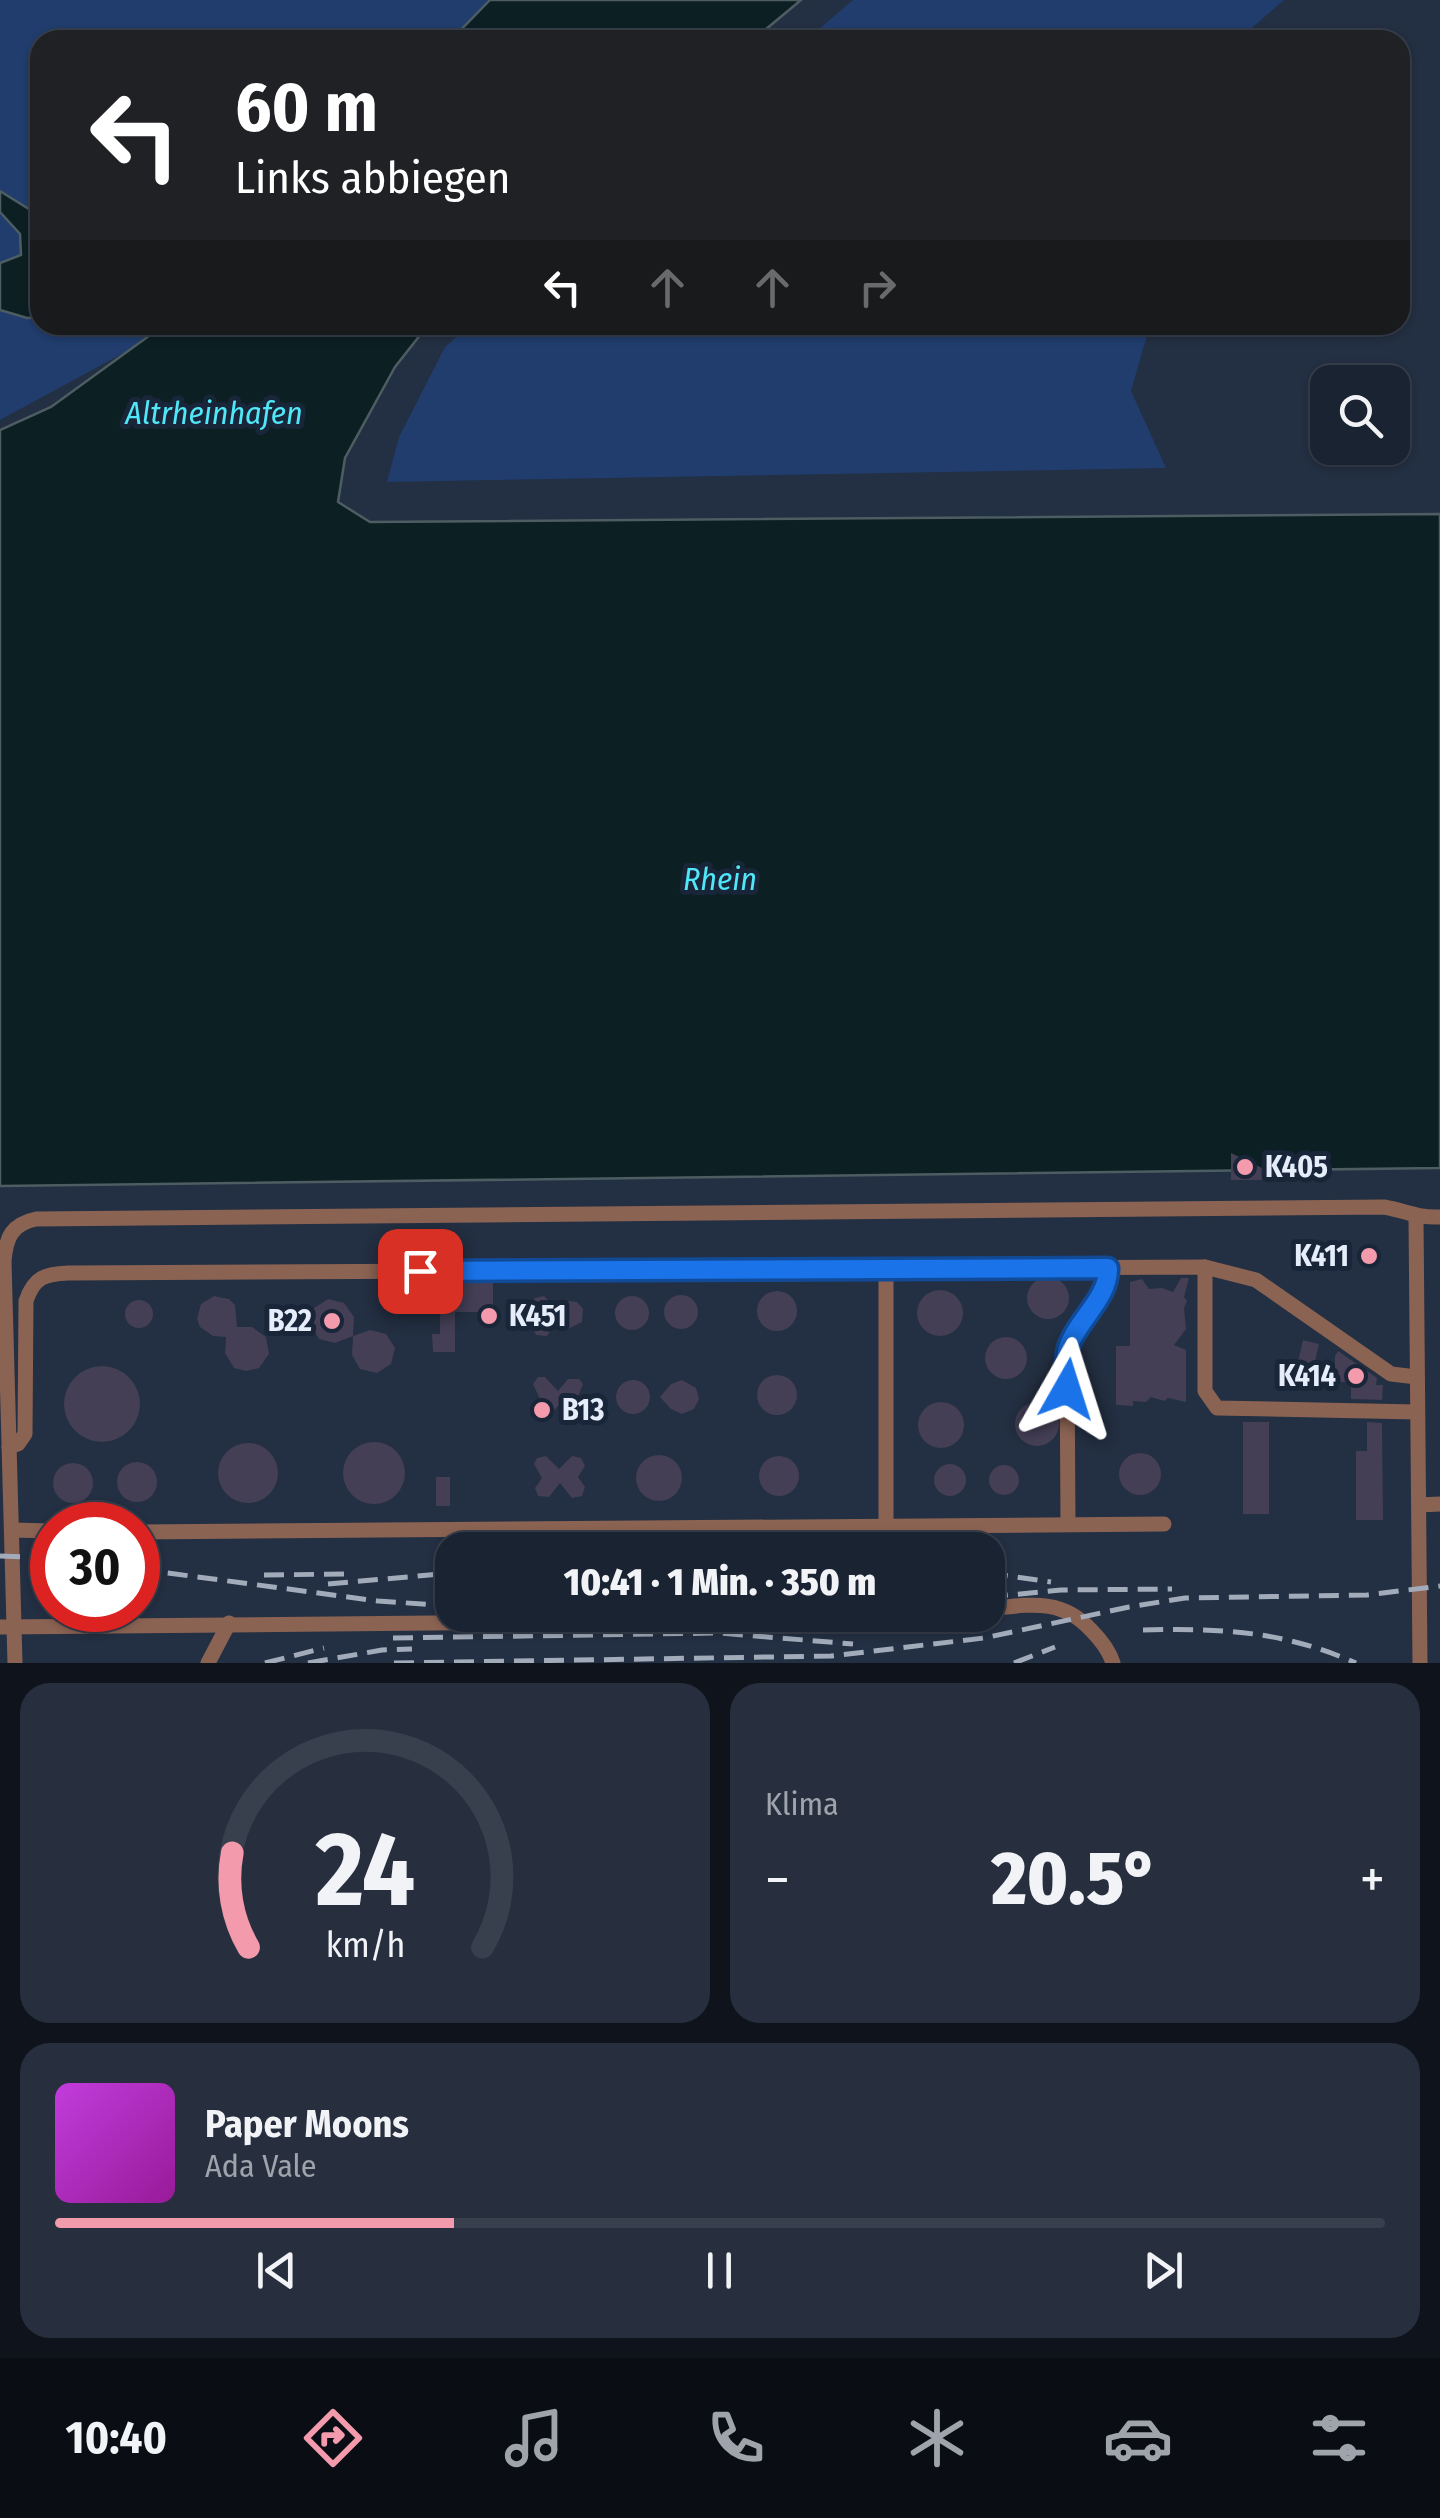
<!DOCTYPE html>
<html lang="de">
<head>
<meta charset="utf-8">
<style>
	:root { --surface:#1a2332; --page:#272f3e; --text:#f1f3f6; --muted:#9fa4ac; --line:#38404d; --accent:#f39aac }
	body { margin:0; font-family:"Fira Sans Condensed",sans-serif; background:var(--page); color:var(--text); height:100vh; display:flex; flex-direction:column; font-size:38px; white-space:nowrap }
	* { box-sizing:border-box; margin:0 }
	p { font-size:32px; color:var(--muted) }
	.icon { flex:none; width:55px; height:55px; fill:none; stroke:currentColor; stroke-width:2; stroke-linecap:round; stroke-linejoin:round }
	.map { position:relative; height:1663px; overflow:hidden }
	.sheet { display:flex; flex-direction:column; gap:20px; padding:20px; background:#0e131c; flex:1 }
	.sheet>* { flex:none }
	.guide { position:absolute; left:30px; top:30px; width:1380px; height:305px; border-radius:30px; box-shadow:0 2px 8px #0004,0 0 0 2px var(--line); background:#202124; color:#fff; overflow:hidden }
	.controls { position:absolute; left:1310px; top:365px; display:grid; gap:20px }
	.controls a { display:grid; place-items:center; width:100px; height:100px; border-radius:20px; background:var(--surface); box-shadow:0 2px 8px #0004,0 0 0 2px var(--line); font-size:50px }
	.speed { position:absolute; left:30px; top:1502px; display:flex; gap:20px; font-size:50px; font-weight:700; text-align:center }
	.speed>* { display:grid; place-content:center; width:130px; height:130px; border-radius:50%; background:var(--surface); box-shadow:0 2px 8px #0004,0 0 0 2px var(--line); line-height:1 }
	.speed .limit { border:15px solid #d22; background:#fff; color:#111 }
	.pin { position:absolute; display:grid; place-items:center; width:85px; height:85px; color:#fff; margin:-42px; border-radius:20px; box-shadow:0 5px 15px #0006 }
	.me { position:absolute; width:110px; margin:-55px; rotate:6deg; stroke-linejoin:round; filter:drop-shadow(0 0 8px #0008) }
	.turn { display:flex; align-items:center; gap:35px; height:210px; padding:0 40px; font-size:45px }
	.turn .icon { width:130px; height:130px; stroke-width:2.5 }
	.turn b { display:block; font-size:70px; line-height:85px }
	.lanes { display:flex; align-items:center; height:95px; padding:0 40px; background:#0003; justify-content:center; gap:50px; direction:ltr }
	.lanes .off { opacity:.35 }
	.big { font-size:75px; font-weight:800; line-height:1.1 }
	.sheet .card { flex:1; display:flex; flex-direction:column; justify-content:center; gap:15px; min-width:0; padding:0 35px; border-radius:30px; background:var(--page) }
	.sheet .dial { align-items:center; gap:0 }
	.dial svg { height:260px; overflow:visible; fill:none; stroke:var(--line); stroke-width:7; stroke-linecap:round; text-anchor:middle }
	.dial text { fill:var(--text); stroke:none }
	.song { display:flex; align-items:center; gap:30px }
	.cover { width:120px; height:120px; border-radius:15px; background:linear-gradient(135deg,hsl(290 70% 55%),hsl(300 70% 35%)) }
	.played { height:10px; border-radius:5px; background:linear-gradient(90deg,var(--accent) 30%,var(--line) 30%) }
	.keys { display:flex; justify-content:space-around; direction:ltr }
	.heat { display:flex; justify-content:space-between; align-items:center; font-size:55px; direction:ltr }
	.sheet .tiles { flex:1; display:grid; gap:20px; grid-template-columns:1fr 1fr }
	.card:last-child { grid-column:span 2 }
	.trip { position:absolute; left:435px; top:1532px; width:570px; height:100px; border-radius:30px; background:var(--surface); box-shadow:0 2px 8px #0004,0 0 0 2px var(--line); font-weight:800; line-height:100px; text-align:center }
	.dock { display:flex; height:160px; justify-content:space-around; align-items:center; background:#0a0e14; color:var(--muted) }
	.dock .icon { width:70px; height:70px }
	.dock .on { color:var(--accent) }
	.dock b { font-size:45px; color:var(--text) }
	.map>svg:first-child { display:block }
</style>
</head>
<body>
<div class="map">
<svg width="1440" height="1663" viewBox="0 0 1440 1663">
	<rect width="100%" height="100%" fill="#232f42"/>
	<g fill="#203d6d">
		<path d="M0,0h491l-41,40h-410v285h119l-30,25 -129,70z"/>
		<path d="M853,0h431l-31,27 -9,13h-438z"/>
		<path d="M470,325h680l-19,66 35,77 -779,14 12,-45 46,-90z"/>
	</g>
	<g fill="#0c1f22" stroke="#4d5d62" stroke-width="2.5">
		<path d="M490,0h311l-48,40h-302z"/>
		<path d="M0,191l40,25v101l-13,1 -27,-8v-47l21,-8 -1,-21 -20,-22z"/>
		<path d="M164,325h264l-33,42 -50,91 -7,44 32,20 1070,-8v654l-1440,18v-756l51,-23z"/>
	</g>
	<g fill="#443f55">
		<path d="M1231,1153l56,27h-56z"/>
		<circle cx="1048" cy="1298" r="21"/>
		<path d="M1181,1278h8l-5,19 3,4 -3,7 2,21 -12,16 12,5v52l-18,-4 -4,3 -13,-4 -5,5 -13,-1v5l-17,-1v-59h14v-64l12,-3 7,10 13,-1 11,4z"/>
		<path d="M440,1282l53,1v29h-38v40h-22l-1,-18h8z"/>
		<circle cx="940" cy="1313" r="23"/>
		<circle cx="777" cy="1311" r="20"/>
		<circle cx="681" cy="1312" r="17"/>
		<path d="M214,1296l15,3 6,6 2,22h15l14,10 3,17 -10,14 -13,3 -12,-3 -9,-15 1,-16 -13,-1 -13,-9 -3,-8 4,-15z"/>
		<path d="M544,1296l12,12 12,-7 9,1 6,7 -1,13 -12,6 -16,-4 -7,12 -11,-1 -3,-8 7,-9 -8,-15 3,-5z"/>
		<circle cx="632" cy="1313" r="17"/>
		<path d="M328,1299l16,4 10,14 -1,19 -18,7 -16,-4 -9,-15 4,-16z"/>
		<circle cx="139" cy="1314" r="14"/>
		<path d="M370,1330l16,4 9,14 -4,16 -14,9 -17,-4 -8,-14 1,-19z"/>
		<circle cx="1006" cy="1358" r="21"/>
		<path d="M1303,1340l16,4 -6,26 -16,-4z"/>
		<path d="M1338,1351l39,27 -1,7h7l-1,15 -31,-1v-17h-16v-26z"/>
		<circle cx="102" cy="1404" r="38"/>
		<circle cx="777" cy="1395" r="20"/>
		<path d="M545,1377l13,14 10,-12h11l4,5 -6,15 6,9 -2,8 -10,2 -12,-13 -12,13 -11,-1 -3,-9 7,-9 -7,-15 5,-7z"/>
		<path d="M682,1380l14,8 3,11 -5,10 -12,5 -11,-5 -11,-12 11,-13z"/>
		<circle cx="633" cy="1397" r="17"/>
		<circle cx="1037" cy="1424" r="22"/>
		<circle cx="941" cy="1425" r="23"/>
		<rect x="1243" y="1422" width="26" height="92"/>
		<path d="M1367,1422l15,1 1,97h-27v-69h11z"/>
		<circle cx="374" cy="1473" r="31"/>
		<circle cx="248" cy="1473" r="30"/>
		<circle cx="1140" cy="1474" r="21"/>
		<circle cx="659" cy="1478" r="23"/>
		<circle cx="779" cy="1476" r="20"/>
		<path d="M546,1456l13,13 13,-13 9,2 4,8 -7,11 7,10 -3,9 -10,2 -12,-15 -11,14 -11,-1 -3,-8 7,-10 -8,-14 3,-6z"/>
		<circle cx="137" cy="1482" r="20"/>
		<circle cx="73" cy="1483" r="20"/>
		<circle cx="950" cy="1480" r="16"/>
		<circle cx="1004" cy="1480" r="15"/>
		<rect x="436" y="1477" width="14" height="29"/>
	</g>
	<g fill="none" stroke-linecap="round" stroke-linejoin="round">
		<g stroke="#8b6353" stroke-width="15">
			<path d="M1416,1218l4,445"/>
			<path d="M1205,1267l51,13 135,94 26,3"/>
			<path d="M886,1269v257"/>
			<path d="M9,1447l9,-3 7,-10 1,-133c8,-24 19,-27 42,-28l1137,-6v124l12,17 200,4"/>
			<path d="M1419,1505l21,-1"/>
			<path d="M1068,1524l-1,-168c6,-32 42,-55 41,-88"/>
			<path d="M12,1530l40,1"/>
			<path d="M138,1532l1026,-8"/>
			<path d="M988,1609c40,-4 73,-12 103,21 10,10 18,20 22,33"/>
			<path d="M0,1627l881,-8 43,-4"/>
			<path d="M15,1663l-11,-402c2,-24 8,-37 32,-42l1348,-12c23,4 33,11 56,10"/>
			<path d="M208,1663l21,-40"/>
		</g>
		<g stroke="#a1abba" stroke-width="5" stroke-dasharray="20 10" stroke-linecap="butt">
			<path d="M0,1556l52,2"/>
			<path d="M138,1569l240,32 74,5"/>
			<path d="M988,1573l63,9"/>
			<path d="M264,1575l80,-1"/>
			<path d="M328,1584l124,-11"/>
			<path d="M988,1597l73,-7 111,-1"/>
			<path d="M1143,1630c79,-2 140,1 213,33"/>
			<path d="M393,1638l326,-5 134,11"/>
			<path d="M265,1663l59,-15"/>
			<path d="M308,1663l74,-13 30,-1"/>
			<path d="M394,1663l437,-7 153,-18 145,-31 56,-9 182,-3 73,-9"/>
			<path d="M1014,1663l41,-16"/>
		</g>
	</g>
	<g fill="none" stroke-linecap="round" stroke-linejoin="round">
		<g stroke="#114b97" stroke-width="25">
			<path id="route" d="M420,1271l688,-3c1,30 -31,52 -40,80 -4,12 -1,28 -1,41"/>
		</g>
		<use href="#route" stroke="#1a73e8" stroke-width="18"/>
	</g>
	<g fill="#f39aac" stroke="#192538" stroke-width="4">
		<circle cx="1245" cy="1167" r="10"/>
		<circle cx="1369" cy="1256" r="10"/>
		<circle cx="489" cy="1316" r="10"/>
		<circle cx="332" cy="1321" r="10"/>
		<circle cx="1356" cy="1376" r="10"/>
		<circle cx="542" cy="1410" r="10"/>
	</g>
	<g text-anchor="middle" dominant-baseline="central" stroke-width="10" stroke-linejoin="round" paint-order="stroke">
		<g font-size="30" font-weight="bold" fill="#e4edf9" stroke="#192538" text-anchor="start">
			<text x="1265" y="1167">K405</text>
			<text x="1349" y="1256" text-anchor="end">K411</text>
			<text x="509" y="1316">K451</text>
			<text x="312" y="1321" text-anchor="end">B22</text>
			<text x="1336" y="1376" text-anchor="end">K414</text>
			<text x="562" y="1410">B13</text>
		</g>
		<g font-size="32" font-style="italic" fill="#50e7f8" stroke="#192538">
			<text x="214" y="413">Altrheinhafen</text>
			<text x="720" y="879">Rhein</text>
		</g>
	</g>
</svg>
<div class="controls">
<a><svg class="icon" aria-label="search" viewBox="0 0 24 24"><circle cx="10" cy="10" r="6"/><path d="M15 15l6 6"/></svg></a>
</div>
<div class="speed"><div class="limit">30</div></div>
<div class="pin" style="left:420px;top:1271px;background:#d93025"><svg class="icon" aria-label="arrive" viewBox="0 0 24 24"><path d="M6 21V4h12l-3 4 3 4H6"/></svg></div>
<svg class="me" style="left:1067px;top:1389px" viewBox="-20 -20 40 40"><path d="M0-17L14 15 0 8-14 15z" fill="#1a73e8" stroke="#fff" stroke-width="4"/></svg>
<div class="trip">10:41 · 1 Min. · 350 m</div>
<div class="guide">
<div class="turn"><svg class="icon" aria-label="left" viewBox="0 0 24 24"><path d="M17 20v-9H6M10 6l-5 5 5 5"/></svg><div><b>60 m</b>Links abbiegen</div></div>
<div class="lanes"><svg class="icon" aria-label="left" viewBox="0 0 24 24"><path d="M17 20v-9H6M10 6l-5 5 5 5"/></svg><svg class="icon off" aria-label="ahead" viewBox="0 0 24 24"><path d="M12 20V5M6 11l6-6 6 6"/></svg><svg class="icon off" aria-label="ahead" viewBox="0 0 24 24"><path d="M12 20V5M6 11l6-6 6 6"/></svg><svg class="icon off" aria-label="right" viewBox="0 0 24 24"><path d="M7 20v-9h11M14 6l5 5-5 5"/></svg></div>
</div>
</div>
<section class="sheet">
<div class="tiles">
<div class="card dial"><svg viewBox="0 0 100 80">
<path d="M14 69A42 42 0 1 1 86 69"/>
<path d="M14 69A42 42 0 0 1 9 40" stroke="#f39aac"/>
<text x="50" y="56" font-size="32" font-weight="700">24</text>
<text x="50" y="72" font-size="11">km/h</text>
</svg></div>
<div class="card"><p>Klima</p>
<div class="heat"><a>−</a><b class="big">20.5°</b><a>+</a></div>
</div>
<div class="card">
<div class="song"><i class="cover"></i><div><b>Paper Moons</b><p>Ada Vale</p></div></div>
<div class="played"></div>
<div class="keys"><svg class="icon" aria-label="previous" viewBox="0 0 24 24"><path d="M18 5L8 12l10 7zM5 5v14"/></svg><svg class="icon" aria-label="pause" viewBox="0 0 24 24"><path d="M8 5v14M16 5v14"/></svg><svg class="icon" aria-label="next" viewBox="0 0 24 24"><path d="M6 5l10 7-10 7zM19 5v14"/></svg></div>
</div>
</div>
</section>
<nav class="dock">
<b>10:40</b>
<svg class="icon on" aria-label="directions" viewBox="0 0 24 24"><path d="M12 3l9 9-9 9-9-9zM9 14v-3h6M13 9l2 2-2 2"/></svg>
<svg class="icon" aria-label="music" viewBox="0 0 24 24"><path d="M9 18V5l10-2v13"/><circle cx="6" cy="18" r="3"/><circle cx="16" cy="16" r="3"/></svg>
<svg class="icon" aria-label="phone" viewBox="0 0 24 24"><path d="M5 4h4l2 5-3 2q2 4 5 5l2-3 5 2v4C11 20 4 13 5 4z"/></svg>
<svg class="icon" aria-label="climate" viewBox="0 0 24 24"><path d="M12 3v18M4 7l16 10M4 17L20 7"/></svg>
<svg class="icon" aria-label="car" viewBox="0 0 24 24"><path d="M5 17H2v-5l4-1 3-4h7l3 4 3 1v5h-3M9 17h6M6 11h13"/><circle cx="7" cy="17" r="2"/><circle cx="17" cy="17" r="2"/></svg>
<svg class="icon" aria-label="filters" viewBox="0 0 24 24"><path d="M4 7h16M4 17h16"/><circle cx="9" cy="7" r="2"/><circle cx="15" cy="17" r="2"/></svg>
</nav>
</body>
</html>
